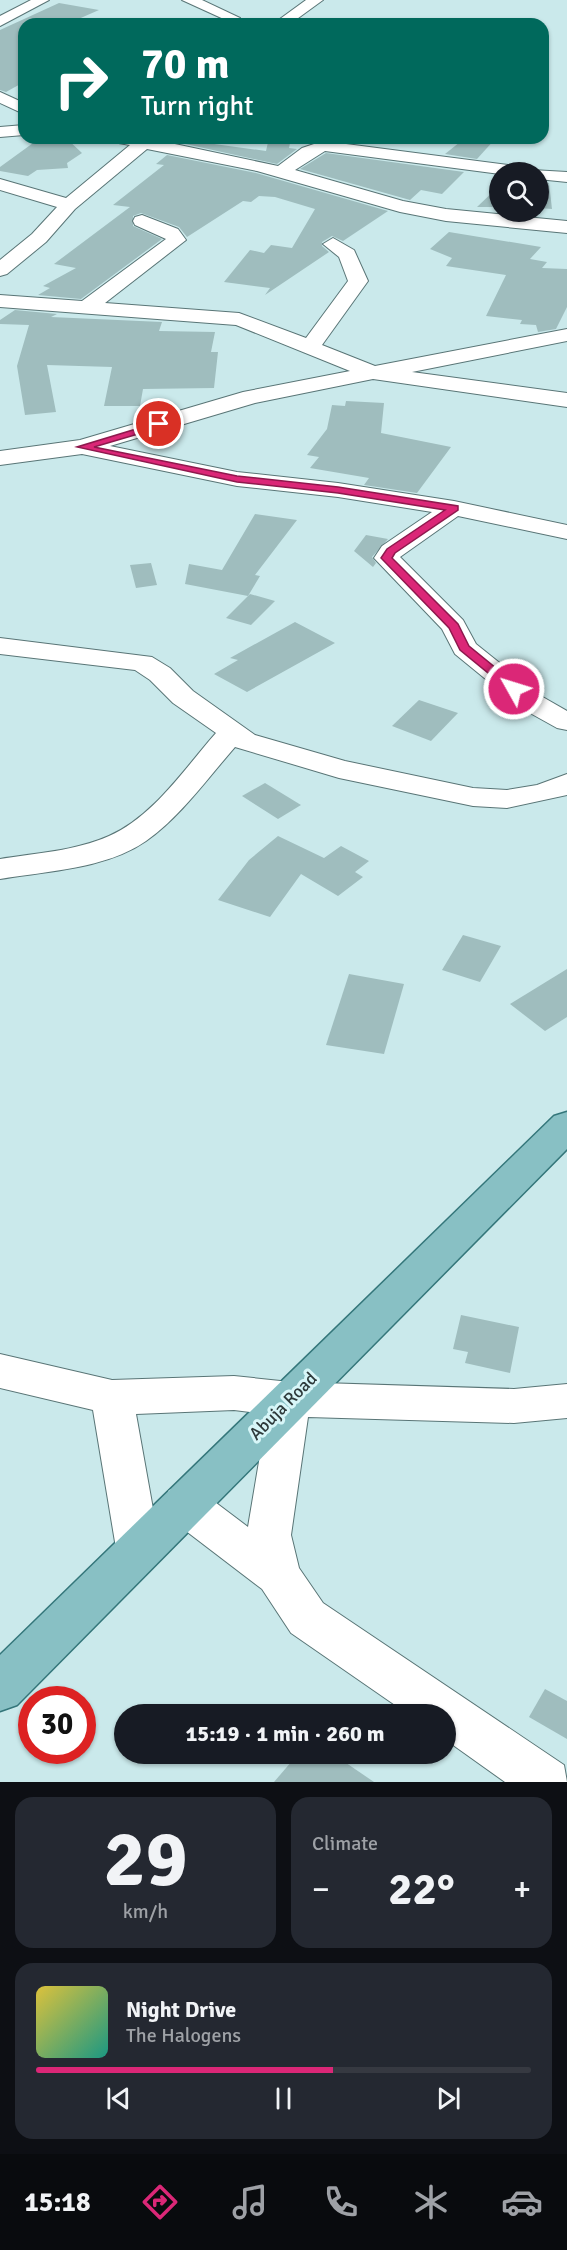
<!DOCTYPE html>
<html lang="en">
<head>
<meta charset="utf-8">
<style>
	:root { --surface:#171b24; --page:#242831; --text:#f1f3f6; --muted:#9ea1a6; --line:#363941; --accent:#db2777 }
	body { margin:0; font-family:Signika,sans-serif; background:var(--page); color:var(--text); height:100vh; display:flex; flex-direction:column; font-size:22px; white-space:nowrap }
	* { box-sizing:border-box; margin:0 }
	p { font-size:20px; color:var(--muted) }
	.icon { flex:none; width:33px; height:33px; fill:none; stroke:currentColor; stroke-width:2; stroke-linecap:round; stroke-linejoin:round }
	.map { position:relative; height:1782px; overflow:hidden }
	.drawer { display:flex; flex-direction:column; gap:15px; padding:15px; background:#0d0f14; flex:1 }
	.drawer>* { flex:none }
	.hud { position:absolute; left:18px; top:18px; width:531px; height:126px; border-radius:18px; box-shadow:0 2px 4px #0004; background:#00695c; color:#fff; overflow:hidden }
	.tools { position:absolute; left:489px; top:162px; display:grid; gap:12px }
	.tools a { display:grid; place-items:center; width:60px; height:60px; border-radius:50%; background:var(--surface); box-shadow:0 2px 4px #0004; font-size:30px }
	.speed { position:absolute; left:18px; top:1686px; display:flex; gap:12px; font-size:30px; font-weight:700; text-align:center }
	.speed>* { display:grid; place-content:center; width:78px; height:78px; border-radius:50%; background:var(--surface); box-shadow:0 2px 4px #0004; line-height:1 }
	.speed .limit { border:9px solid #d22; background:#fff; color:#111 }
	.pin { position:absolute; display:grid; place-items:center; width:51px; height:51px; color:#fff; margin:-26px; border:3px solid #fff; border-radius:50%; box-shadow:0 2px 6px #0007 }
	.me { position:absolute; width:66px; margin:-33px; rotate:309deg; stroke-linejoin:round; filter:drop-shadow(0 0 4px #0008) }
	.turn { display:flex; align-items:center; gap:21px; height:126px; padding:0 24px; font-size:27px }
	.turn .icon { width:78px; height:78px; stroke-width:2.5 }
	.turn b { display:block; font-size:42px; line-height:51px }
	.big { font-size:45px; font-weight:700; line-height:1.1 }
	.drawer .widget { flex:1; display:flex; flex-direction:column; justify-content:center; gap:9px; min-width:0; padding:0 21px; border-radius:18px; background:var(--page) }
	.drawer .dial { align-items:center; gap:0 }
	.dial b { font-size:78px; line-height:1 }
	.song { display:flex; align-items:center; gap:18px }
	.cover { width:72px; height:72px; border-radius:9px; background:linear-gradient(135deg,hsl(50 70% 55%),hsl(170 70% 35%)) }
	.played { height:6px; border-radius:3px; background:linear-gradient(90deg,var(--accent) 60%,var(--line) 60%) }
	.keys { display:flex; justify-content:space-around; direction:ltr }
	.heat { display:flex; justify-content:space-between; align-items:center; font-size:33px; direction:ltr }
	.drawer .tiles { flex:1; display:grid; gap:15px; grid-template-columns:1fr 1fr }
	.widget:last-child { grid-column:span 2 }
	.trip { position:absolute; left:114px; top:1704px; width:342px; height:60px; border-radius:30px; background:var(--surface); box-shadow:0 2px 4px #0004; font-weight:700; line-height:60px; text-align:center }
	.menu { display:flex; height:96px; justify-content:space-around; align-items:center; background:#090b0e; color:var(--muted) }
	.menu .icon { width:42px; height:42px }
	.menu .current { color:var(--accent) }
	.menu b { font-size:27px; color:var(--text) }
	.map>svg:first-child { display:block }
</style>
</head>
<body>
<div class="map">
<svg width="567" height="1782" viewBox="0 0 567 1782">
	<rect width="100%" height="100%" fill="#cae9eb"/>
	<g fill="#9fbdbe">
		<path d="M59,3l40,7 -32,14h-43v58l-18,10 -6,-2v-60z"/>
		<path d="M40,138h26l16,15 -15,10 1,5 -31,2 -9,6 -28,-5v-4z"/>
		<path d="M269,138h22l-2,10 8,1 -20,15 -96,-21 4,-3 81,11z"/>
		<path d="M465,138h31l-19,21 -32,-5z"/>
		<path d="M326,153l138,19 -22,22 -21,-4 -11,10 -110,-31z"/>
		<path d="M167,155l89,18 132,38 -45,30 -11,-5 -10,6v4l7,6 -64,43 5,-7 -46,-6 26,-32 14,3 7,-8 21,3 23,-39 -40,-12 -16,-1 -8,6 -8,-1 -56,36 -8,-10 -38,-14 -8,3v10l29,13 -81,60 -43,-4 12,-7 -7,-2 33,-18 -22,-4 76,-57 -17,-2 51,-40 -8,-1z"/>
		<path d="M538,182l11,1 3,26 -14,-1z"/>
		<path d="M499,186l1,21h-23z"/>
		<path d="M449,232l92,15 -11,12 17,3 -5,6 25,1v38l-11,22 -18,3 -2,-7 -16,-1 2,-4 -36,-4 20,-41 -60,-9 6,-8 -22,-9z"/>
		<path d="M15,310l42,4 -6,3 111,5 -3,9 56,1 -4,20h7l-4,36 -71,1 -3,17h-36l8,-39 -65,-2 9,47 -31,3 -8,-49 12,-41 -29,-1v-4z"/>
		<path d="M346,401l38,2 -3,30 70,14 -34,46 -53,-8 5,-7 -59,-10 9,-11 -12,-2 20,-26 5,-24 13,1z"/>
		<path d="M255,514l42,6 -42,55 5,1 -12,20 -63,-12 4,-20 33,6z"/>
		<path d="M366,535l22,4 -16,18 4,6 -3,4 -19,-16z"/>
		<path d="M151,563l6,22 -21,3 -6,-23z"/>
		<path d="M250,594l25,7 -24,24 -25,-7z"/>
		<path d="M295,622l40,21 -88,49 -33,-18 24,-14 -8,-2z"/>
		<path d="M419,700l39,13 -27,28 -39,-15z"/>
		<path d="M265,783l36,22 -23,14 -36,-23z"/>
		<path d="M278,836l46,22 17,-12 28,15 -14,11 8,5 -25,19 -37,-22 -31,43 -52,-17 31,-40z"/>
		<path d="M463,935l38,11 -21,36 -38,-12z"/>
		<path d="M567,969v48l-22,14 -35,-27z"/>
		<path d="M349,974l55,10 -20,70 -58,-9z"/>
		<path d="M461,1315l58,12 -9,46 -45,-10 3,-11 -15,-3z"/>
		<path d="M545,1689l22,12v38l-38,-22z"/>
		<path d="M298,1754h35l41,28h-100z"/>
	</g>
	<g fill="none" stroke-linecap="round" stroke-linejoin="round">
		<g stroke="#597576" stroke-width="2">
			<g id="minor">
				<path d="M31,0h18l-49,26v-10z"/>
				<path d="M182,0h20l38,18 -7,4 -5,-1z"/>
				<path d="M306,0h17l-33,24h-17z"/>
				<path d="M0,92l24,11v11l-24,-11z"/>
				<path d="M24,125v10l-24,2v-10z"/>
				<path d="M110,138h48l-2,2 122,26 24,-18 21,-7 201,26 8,3 35,2v10l-29,-3v-7l-38,2 -175,-23 -30,19 108,31 43,8 121,12v12l-121,-12 -46,-9 -143,-41 -110,-22 -72,60 -29,33 -39,32 -7,2v-16l32,-26 25,-27 -57,-17v-11l66,19 64,-53 -17,-3z"/>
				<path d="M142,215l36,14 8,11 -81,63 134,10 67,25 42,-57 -9,-24 -16,-13 10,-6 21,12 14,31 -46,64 53,21 192,-37v12l-155,31 155,21v14l-194,-28 -118,24 -145,43 127,26 101,11 116,18 113,24v14l-109,-23 -58,41 63,63 13,24 65,52 26,15v19l-10,-2 -36,-20 -66,-54 -13,-25 -68,-71 8,-12 50,-34 -94,-15 -101,-11 -155,-32 -82,11v-14l80,-11 163,-48 107,-21 -114,-46 -236,-18v-12l82,6 84,-62 -31,-14 -2,-4 2,-4z"/>
				<path d="M0,638l152,19 18,11 23,23 62,44 90,26 128,27 34,2 30,-5 30,-11v21l-60,13 -34,-2 -134,-28 -104,-31c-28,32 -54,69 -89,94 -40,28 -99,30 -146,38v-20c36,-6 75,-8 109,-23 44,-19 76,-68 107,-103l-43,-30 -23,-23 -15,-10 -135,-16z"/>
				<path d="M0,1354l112,26 122,-4 56,6 224,7 53,-5v34l-53,5 -206,-6 -17,118 8,33 24,35 241,162 3,17h-62l-59,-42v-26h-38l-117,-81 -29,-44 -93,-71 -7,-14 7,-14 15,-5 15,5 49,37 19,-113 -33,-4 -98,4 24,134 -6,14 -16,6 -16,-6 -6,-14 -23,-138 -93,-22z"/>
			</g>
		</g>
		<g stroke="#34767a" stroke-width="3">
			<path id="major" d="M567,1112v37l-550,556 -17,6v-56l554,-539z"/>
		</g>
		<use href="#minor" fill="#fff" fill-rule="evenodd"/>
		<use href="#major" fill="#88c0c4" fill-rule="evenodd"/>
	</g>
	<path fill="#db2777" stroke="#8e194d" stroke-width="1.5" d="M159,422h3v5l-68,20 143,29 101,11 120,19v4l-63,43 -3,5 66,66 11,22 49,40v5h-8l-50,-41 -11,-22 -68,-70 6,-9 58,-39 -107,-17 -101,-11 -160,-35z"/>
	<g text-anchor="middle" dominant-baseline="central" stroke-width="6" stroke-linejoin="round" paint-order="stroke">
		<g font-size="18" fill="#2e3a3b" stroke="#d7f6f8">
			<text transform="translate(283 1406) rotate(-45)">Abuja Road</text>
		</g>
	</g>
</svg>
<div class="tools">
<a><svg class="icon" aria-label="search" viewBox="0 0 24 24"><circle cx="10" cy="10" r="6"/><path d="M15 15l6 6"/></svg></a>
</div>
<div class="speed"><div class="limit">30</div></div>
<div class="pin" style="left:159px;top:424px;background:#d93025"><svg class="icon" aria-label="arrive" viewBox="0 0 24 24"><path d="M6 21V4h12l-3 4 3 4H6"/></svg></div>
<svg class="me" style="left:514px;top:689px" viewBox="-20 -20 40 40"><circle r="17" fill="#db2777" stroke="#fff" stroke-width="3"/><path d="M0-11L8 9 0 5-8 9z" fill="#fff"/></svg>
<div class="trip">15:19 · 1 min · 260 m</div>
<div class="hud">
<div class="turn"><svg class="icon" aria-label="right" viewBox="0 0 24 24"><path d="M7 20v-9h11M14 6l5 5-5 5"/></svg><div><b>70 m</b>Turn right</div></div>
</div>
</div>
<section class="drawer">
<div class="tiles">
<div class="widget dial"><b>29</b><p>km/h</p></div>
<div class="widget"><p>Climate</p>
<div class="heat"><a>−</a><b class="big">22°</b><a>+</a></div>
</div>
<div class="widget">
<div class="song"><i class="cover"></i><div><b>Night Drive</b><p>The Halogens</p></div></div>
<div class="played"></div>
<div class="keys"><svg class="icon" aria-label="previous" viewBox="0 0 24 24"><path d="M18 5L8 12l10 7zM5 5v14"/></svg><svg class="icon" aria-label="pause" viewBox="0 0 24 24"><path d="M8 5v14M16 5v14"/></svg><svg class="icon" aria-label="next" viewBox="0 0 24 24"><path d="M6 5l10 7-10 7zM19 5v14"/></svg></div>
</div>
</div>
</section>
<nav class="menu">
<b>15:18</b>
<svg class="icon current" aria-label="directions" viewBox="0 0 24 24"><path d="M12 3l9 9-9 9-9-9zM9 14v-3h6M13 9l2 2-2 2"/></svg>
<svg class="icon" aria-label="music" viewBox="0 0 24 24"><path d="M9 18V5l10-2v13"/><circle cx="6" cy="18" r="3"/><circle cx="16" cy="16" r="3"/></svg>
<svg class="icon" aria-label="phone" viewBox="0 0 24 24"><path d="M5 4h4l2 5-3 2q2 4 5 5l2-3 5 2v4C11 20 4 13 5 4z"/></svg>
<svg class="icon" aria-label="climate" viewBox="0 0 24 24"><path d="M12 3v18M4 7l16 10M4 17L20 7"/></svg>
<svg class="icon" aria-label="car" viewBox="0 0 24 24"><path d="M5 17H2v-5l4-1 3-4h7l3 4 3 1v5h-3M9 17h6M6 11h13"/><circle cx="7" cy="17" r="2"/><circle cx="17" cy="17" r="2"/></svg>
</nav>
</body>
</html>
